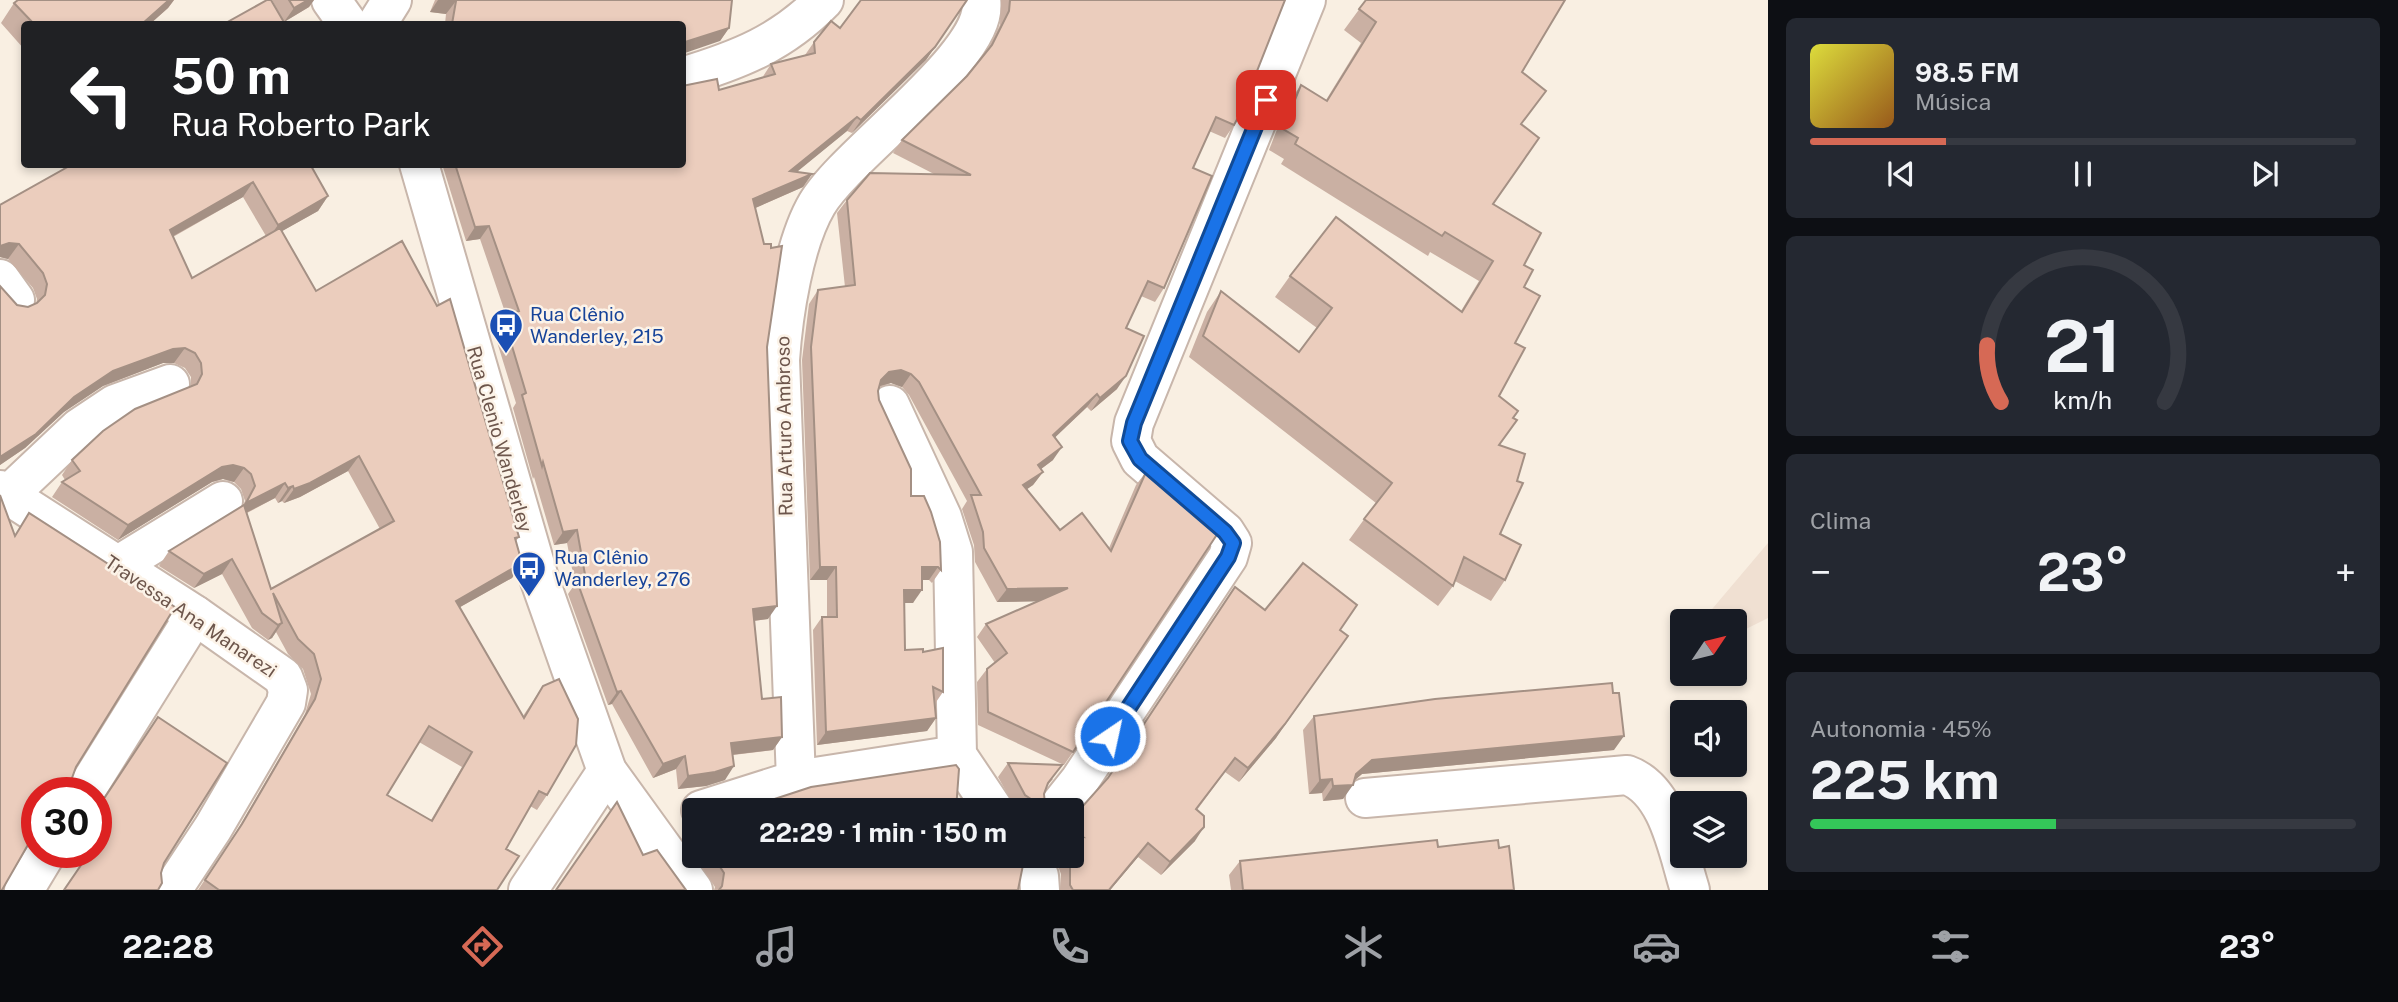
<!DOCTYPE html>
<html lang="pt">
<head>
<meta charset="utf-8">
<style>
	:root { --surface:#171b24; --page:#242831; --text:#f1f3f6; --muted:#9ea1a6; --line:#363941; --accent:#d66955 }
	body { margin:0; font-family:"Public Sans",sans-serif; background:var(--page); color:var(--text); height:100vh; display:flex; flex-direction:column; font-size:26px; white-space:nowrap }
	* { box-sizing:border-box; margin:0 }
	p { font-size:23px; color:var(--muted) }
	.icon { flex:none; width:38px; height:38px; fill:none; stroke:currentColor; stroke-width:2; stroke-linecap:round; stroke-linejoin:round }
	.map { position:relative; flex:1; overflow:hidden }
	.drawer { display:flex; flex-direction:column; gap:18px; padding:18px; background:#0d0f14; width:630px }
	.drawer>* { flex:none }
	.hud { position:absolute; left:21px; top:21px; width:665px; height:147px; border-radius:7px; box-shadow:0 4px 10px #0003; background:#202124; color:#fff; overflow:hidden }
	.needle { width:46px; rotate:55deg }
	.fabs { position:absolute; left:1670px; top:609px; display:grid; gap:14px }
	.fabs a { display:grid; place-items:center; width:77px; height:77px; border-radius:7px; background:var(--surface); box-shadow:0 4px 10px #0003; font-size:35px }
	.speed { position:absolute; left:21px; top:777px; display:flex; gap:14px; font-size:35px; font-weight:700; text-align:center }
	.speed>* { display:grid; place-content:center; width:91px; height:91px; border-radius:50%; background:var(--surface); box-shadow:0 4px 10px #0003; line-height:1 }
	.speed .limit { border:10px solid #d22; background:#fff; color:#111 }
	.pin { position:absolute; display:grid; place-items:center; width:60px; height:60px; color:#fff; margin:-30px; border-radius:14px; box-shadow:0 4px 10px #0006 }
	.me { position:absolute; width:77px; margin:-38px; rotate:34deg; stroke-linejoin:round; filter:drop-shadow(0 0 5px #0008) }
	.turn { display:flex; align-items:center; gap:24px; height:147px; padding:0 35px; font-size:32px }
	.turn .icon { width:91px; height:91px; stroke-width:2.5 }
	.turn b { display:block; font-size:49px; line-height:60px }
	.big { font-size:52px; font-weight:700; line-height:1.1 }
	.drawer .tile { flex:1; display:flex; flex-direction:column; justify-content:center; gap:10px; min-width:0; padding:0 24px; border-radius:10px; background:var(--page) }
	.drawer .dial { align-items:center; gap:0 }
	.dial svg { height:182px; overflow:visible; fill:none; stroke:var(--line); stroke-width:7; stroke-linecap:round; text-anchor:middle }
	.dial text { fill:var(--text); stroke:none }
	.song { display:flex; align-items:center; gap:21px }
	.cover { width:84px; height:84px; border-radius:10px; background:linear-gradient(135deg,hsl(60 70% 55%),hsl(30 70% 35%)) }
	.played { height:7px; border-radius:4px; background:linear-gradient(90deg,var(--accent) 25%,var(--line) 25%) }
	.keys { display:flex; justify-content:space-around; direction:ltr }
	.heat { display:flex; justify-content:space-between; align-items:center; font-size:38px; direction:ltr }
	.charge { height:10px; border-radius:5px; background:linear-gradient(90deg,#34c759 45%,var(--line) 0) }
	.trip { position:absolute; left:682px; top:798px; width:402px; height:70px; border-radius:7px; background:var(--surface); box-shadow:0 4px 10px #0003; font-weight:700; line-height:70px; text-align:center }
	.tab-bar { display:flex; height:112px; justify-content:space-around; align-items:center; background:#090b0e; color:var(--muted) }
	.tab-bar .icon { width:49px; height:49px }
	.tab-bar .current { color:var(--accent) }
	.tab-bar b { font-size:32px; color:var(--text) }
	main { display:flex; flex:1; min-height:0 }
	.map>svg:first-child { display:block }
</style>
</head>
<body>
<main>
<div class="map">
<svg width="1768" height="890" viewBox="0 0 1768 890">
	<rect width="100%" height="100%" fill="#f9efe2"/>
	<path fill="#f0e0d2" d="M1768,543v75l-34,17v-14h-32z"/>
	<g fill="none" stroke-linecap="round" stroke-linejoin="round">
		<g stroke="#c8b6ab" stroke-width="42">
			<g id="minor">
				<path d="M331,0l17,24"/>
				<path d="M377,24l15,-24"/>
				<path d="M682,77c57,-17 100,-34 142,-77"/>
				<path d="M419,164l120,414 68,193 86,119"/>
				<path d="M0,279l15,21"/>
				<path d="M890,405l52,112 11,35 4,203 37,55"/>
				<path d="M0,490l195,125 88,62 5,13 -2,13 -73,125 -41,62"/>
				<path d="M8,495l71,-67 36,-24 55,-20"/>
				<path d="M117,566l106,-65"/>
				<path d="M796,780l161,-25"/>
				<path d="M84,793l111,-178"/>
				<path d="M1365,798l262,-23c42,15 51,78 63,115"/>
				<path d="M701,810l95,-30 -16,-420c3,-45 14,-117 37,-156 30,-51 175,-151 164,-204"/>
				<path d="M1056,810l24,-30 148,-223 4,-14 -7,-11 -85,-73 -9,-18 3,-18 172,-423"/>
				<path d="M1030,856l9,20 1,14"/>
				<path d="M24,890l23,-38"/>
				<path d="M528,890l79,-119"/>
			</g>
		</g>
		<use href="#minor" stroke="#fff" stroke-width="38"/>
	</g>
	<g fill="#cab0a3" fill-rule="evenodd">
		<path d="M18,0h156l-6,8 -18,16h-126v25l-23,-26 13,-20z"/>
		<path d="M272,0h42l-5,7 -25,15z"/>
		<path d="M435,0h297l-3,28 -9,13 -38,-17h-237l1,-10 -16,-2z"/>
		<path d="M1001,0h284l-51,125 -9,13 -16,-7 -16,37 -29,120 -9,14 -14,-6 -15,32 -9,61 -26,22 -4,-4 -32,30 -2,23 -12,9 2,3 -10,13 -6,4 33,41 49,18 27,-63 10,-13 -73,280 -9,13 -86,-40 -1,-43 10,-13 8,-6 -18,-26 9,-13 51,-23 -40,1 -22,-40 -1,-17 -12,-36 5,-8 -58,-106 -7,-8 -11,-4 -12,4 -1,4 1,9 32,96 30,74 -9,13 -3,-3h-7l-9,23h-9l1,47 18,2 20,40 -9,13 2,13 -9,13 -110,14 -4,-115 9,-13h5v-37h-17l-8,-220 7,-56 9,-14 27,-3 -8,-74 10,-13 87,-26 -41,-21 9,-13 65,-64 19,-23 14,-28z"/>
		<path d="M1366,0l156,72v53l-29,79 31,61v22l-9,56 -16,53 14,22 -14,27 1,89 5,46 -14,21 -36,-20 -2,5 -15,20 -89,-66 27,-37 -187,-146 18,-45 14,-21 78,61 18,-24 -42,-31 15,-21 171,35 18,-30 -49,-29 -2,4 -147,-92 3,-5 -15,-9 17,-44 15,-21 25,15 35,-57 -17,-13z"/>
		<path d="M966,2l-40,58 -74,73 -5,-2 -51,41 16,2 -9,13 -48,21 12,139 1,272 -14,2 8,78 20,38 -9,13 -40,5 -8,25 -19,6 -28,3 -2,-20 -23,9 -41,-74 -4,1 -40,-111 7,-10 -8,-41 -13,2 -20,-68 -1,2 -20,-71 3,-5 -23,-74 10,-13 3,-1 -26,-76 -14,2 -24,-77h240l37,-74 43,-12 9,-14 34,-9 9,-13 26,-14z"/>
		<path d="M310,164l18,32 -10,15 -36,20 34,60 203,246 -3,4 6,22 -10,15 -52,29 63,109 20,-30 4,109 -10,15 -7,-4 -24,43 -9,41h-299l34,-51 73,-125 6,-20 -8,-25 -15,-15 -12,-22 -4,6 -4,2 -16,-12 -30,-54 -28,14 -35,-22 10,-15 73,-44 3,-6 -4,-12 -7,-7 -11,-3 -11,3 -94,58 -66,-43 10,-15 3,-2 -3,-5 10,-15 119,-74v-9l-6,-9 -11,-5h-11l-60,23 -39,26 -39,36 -25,17v-179l17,19 11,2 8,-3 1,-5 -4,-11 -25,-29 -8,-2v-52zM243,197l23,39 -74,42 -19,-41zM348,471l32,58 -109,60 -24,-76 28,-15 3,5 4,-2 2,2 16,-6zM419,742l43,25 -31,53 -44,-25z"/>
		<path d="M1265,610l75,20 -64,108 -37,44 -14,-10 -28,38 -2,31 -34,34 -23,-18 -28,33h-50l1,-16 -7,-18h19v-40h1z"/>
		<path d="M1314,716l300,34 -252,24 -8,7 -11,18 -20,2 -1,-8 -13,1 -6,-64z"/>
		<path d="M1008,763l45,16 -6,7 -3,8 1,10 5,6h-32l-2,-1 -18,-32z"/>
		<path d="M695,825v31h327l-4,34h-304l1,-3 -31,-47z"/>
		<path d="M1438,847l61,1 15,42h-283l-2,-15 11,-14z"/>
		<path d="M76,852h20l68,11 -3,10 -75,-15z"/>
	</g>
	<g fill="#a49084">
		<path d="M169,0h5l-6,8 -18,16h-8z"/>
		<path d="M308,0h6l-5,7 -25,15 10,-14z"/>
		<path d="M438,0h12l6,1 -10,13 -16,-2z"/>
		<path d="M729,28l-9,13 -38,13v-11z"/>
		<path d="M935,47l-9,13 -74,73 9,-13z"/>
		<path d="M857,117l-10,14 -66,54 9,-14z"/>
		<path d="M812,174l-9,13 -59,26 9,-14z"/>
		<path d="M253,182l-10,15 -84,47 11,-14z"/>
		<path d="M328,196l-10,15 -50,28 10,-14z"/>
		<path d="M489,226l-9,13 -14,2 9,-14z"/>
		<path d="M9,243l10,1 -11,15 -8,-2v-11z"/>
		<path d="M185,348l-11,15h-11l-60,23 -39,26 -39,36 -25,17v-8l74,-60 39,-26 60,-22z"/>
		<path d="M901,370l10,4 -9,13 -11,-4 -11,3 -8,7 9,-13 8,-8z"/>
		<path d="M1126,376l-9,13 -26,22 9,-13z"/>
		<path d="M1097,394l-10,13 -43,41 9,-13z"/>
		<path d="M1062,447l-9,13 -24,18 9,-13z"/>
		<path d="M359,456l-11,15 -48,26 -16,6 10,-14z"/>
		<path d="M233,465l11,3 -10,14 -11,-3 -11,3 -94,58 10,-15 94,-58z"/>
		<path d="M1043,472l-10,13 -19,13 9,-13z"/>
		<path d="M285,483l-10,15 -39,20 10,-15z"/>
		<path d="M293,486l-11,15 -4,2 10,-15z"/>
		<path d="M577,530l-10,13 -13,2 9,-13z"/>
		<path d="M232,559l-10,15 -28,14 10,-14z"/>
		<path d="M522,563l-10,15 -66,37 10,-14z"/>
		<path d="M820,567h16l-9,13h-17z"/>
		<path d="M922,567h16l-9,13h-17z"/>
		<path d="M1068,588l-10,13 -61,1 10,-13z"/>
		<path d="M904,590h18l-9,13h-18z"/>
		<path d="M777,606l-9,13 -24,3 9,-13z"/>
		<path d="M282,623l-10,15 -4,2 10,-15z"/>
		<path d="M1338,649l-62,89 -37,44 9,-14z"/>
		<path d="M621,691l-9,13 -4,1 9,-13z"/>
		<path d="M936,718l-9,13 -110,14 9,-13z"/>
		<path d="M1624,736l-10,14 -252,24 -13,11h4l-10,14 -20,2 10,-15 23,-12 16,-14z"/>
		<path d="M782,737l-9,13 -51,6 9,-13z"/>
		<path d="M685,756l-9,13 -23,9 10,-14z"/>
		<path d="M734,766l-9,14 -19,6 -28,3 10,-13z"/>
		<path d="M1332,779l-10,14 -13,1 11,-14z"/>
		<path d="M1204,827l-9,14 -34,34 9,-13z"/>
		<path d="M1148,843l-10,14 -28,33h-1z"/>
	</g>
	<g fill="#ebcdbd" stroke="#a49084" stroke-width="2" fill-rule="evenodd">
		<path d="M18,0h151l-27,24h-108l-20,-21z"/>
		<path d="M267,0h4l14,24h-61z"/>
		<path d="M289,0h19l-14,8z"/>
		<path d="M450,0h282l-3,28 -47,15v-19h-230l4,-23z"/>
		<path d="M861,0h106l-32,47 -74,73 -4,-3 -67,54 22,3 -59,25 11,45h7v4l11,-2 -15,101 10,259 -24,3 9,90 19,-2 1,40 -51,6 3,23 -19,6 -27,4 -3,-20 -22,8 -42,-73 -4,1 -40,-111 9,-1 -9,-50 -14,2 -20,-70 -1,4 -20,-71 4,-2 -23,-77 16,-5 -30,-85 -14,1 -20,-63h227v-78l35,-7 2,11 56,-16 -4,-10 44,-11 -1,-11 17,-21 9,7z"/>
		<path d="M1010,0h275l-45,114 -6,11 -18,-8 -23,51 19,8 -48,112 -16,-7 -22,47 18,8 -18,40 -26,22 -3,-4 -44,41 9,12 -24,18 5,7 -20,13 37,45 22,-17 29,38 35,-79 72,61 -145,219 -85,-40 -1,-43 20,-16 -21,-29 82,-36 -61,1 -23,-41 -1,-16 -12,-37h10l-62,-113 -8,-8 -10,-4 -12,2 -8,8 -3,11 1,9 32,69v27h13l7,16 9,30 1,28 -3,-3h-16v23h-18l1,60 18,-1v3l20,-4v44l-10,-5 3,31 -110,14 -4,-115h15l-1,-50h-16l-9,-220 7,-57 37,-5 -8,-85 23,-27 101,2 -69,-35 65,-64 25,-31 17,-34z"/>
		<path d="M1366,0h199l-43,72 24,19 -25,33 18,14 -46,66 48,29 -17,32 9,5 -9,17 16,9 -25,47 10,5 -26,48 19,15 -5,7 4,2 -18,25 26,9 -8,27 6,2 -23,51 21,11 -16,35 -41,-23 -11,29 -89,-67 28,-36 -189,-147 18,-45 78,61 33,-44 -42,-32 46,-59 126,95 31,-51 -48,-29 -3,4 -147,-92 3,-6 -15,-9 18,-44 26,16 49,-79 -17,-13z"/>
		<path d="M73,164h237l18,32 -50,29 -25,-43 -83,48 22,48 88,-50 36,63 86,-50 35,65 13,-7 69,238 -4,1 7,25 -66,38 68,117 19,-32 16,-7 19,40 -2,26 -29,50 -8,-4 -33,58 13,7 -22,34h-278l-14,-10 37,-56 73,-125 6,-20 -7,-25 -16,-15 -25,-46 9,30 -4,2 -16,-12 -30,-54 -28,15 -35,-23 75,-46 27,84 123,-68 -35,-65 -49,27 -16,6 -1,-3 -5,2 -3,-5 -39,20 9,-17 -4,-12 -7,-6 -11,-3 -11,2 -94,58 -66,-43 18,-11 -8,-11 31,-29 32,-22 62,-25 5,-10 -1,-11 -6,-10 -10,-5 -12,1 -60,22 -39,26 -38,37 -36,23v-171l17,19 11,2 9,-4 8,-8 2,-11 -4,-11 -24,-29 -10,-1 -9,3v-41zM429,726l43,26 -40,69 -45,-26z"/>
		<path d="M0,495l15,41 14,-23 146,94 -99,160 -4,11 3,11 4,4h-42v36l-35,61h-2z"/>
		<path d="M1303,563l54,42 -17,25 8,6 -63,88 -37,44 -13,-10 -39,51 8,7v11l-34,35 -22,-19 -39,47h-36l-3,-5v-25l-1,-4h4v-20l10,1 -10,-8v-13h1l34,-38 127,-191 30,23z"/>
		<path d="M1612,683l1,10h6l5,43 -252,24 -16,14 -3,11 -20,1 -1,-7 -12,1 -6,-64 121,-17z"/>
		<path d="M158,717l69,46 -63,100 -3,10 1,10 -4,7h-94l26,-38h6v-53l9,-2z"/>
		<path d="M1008,763l54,2 -14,18 -4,11 1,10 5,6h-3l-22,-15z"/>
		<path d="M956,765l3,4 -3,41h-215l70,-23z"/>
		<path d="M617,802l26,53 14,-5 29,40h-130z"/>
		<path d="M1437,840l1,7 60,-7 1,8 10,-2 5,44h-271l-3,-29z"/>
		<path d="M713,856h309l2,4 -6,30h-299l3,-4 2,-13z"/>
	</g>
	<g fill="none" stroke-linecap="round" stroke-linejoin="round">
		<g stroke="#114b97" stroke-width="18">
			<path id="route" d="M1110,736l118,-179 5,-14 -8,-11 -85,-73 -10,-18 4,-18 132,-323"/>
		</g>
		<use href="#route" stroke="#1a73e8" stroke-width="12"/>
	</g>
	<defs>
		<g id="bus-pin" transform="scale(1.75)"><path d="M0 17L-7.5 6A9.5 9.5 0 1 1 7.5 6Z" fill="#1a4fb4" stroke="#fcf3e8"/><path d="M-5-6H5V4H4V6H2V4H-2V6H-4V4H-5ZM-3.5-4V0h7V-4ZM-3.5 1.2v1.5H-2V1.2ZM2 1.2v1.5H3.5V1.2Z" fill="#fff"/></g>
	</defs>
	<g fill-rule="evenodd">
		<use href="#bus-pin" x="506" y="325"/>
		<use href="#bus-pin" x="529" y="568"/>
	</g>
	<g text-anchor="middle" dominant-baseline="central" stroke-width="5" stroke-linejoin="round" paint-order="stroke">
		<g font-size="19" fill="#164399" stroke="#fcf3e8" text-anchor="start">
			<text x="530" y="314">Rua Clênio<tspan x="530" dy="22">Wanderley, 215</tspan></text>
			<text x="554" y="557">Rua Clênio<tspan x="554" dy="22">Wanderley, 276</tspan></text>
		</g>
		<g font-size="19" fill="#6d564c" stroke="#fcf3e8">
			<text transform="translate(784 426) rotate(-91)">Rua Arturo Ambroso</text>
			<text transform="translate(500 439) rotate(74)">Rua Clenio Wanderley</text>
			<text transform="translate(191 616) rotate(34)">Travessa Ana Manarezi</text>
		</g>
	</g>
</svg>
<div class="fabs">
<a><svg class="needle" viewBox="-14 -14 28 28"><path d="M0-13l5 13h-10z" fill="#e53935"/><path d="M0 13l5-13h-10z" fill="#9ea1a6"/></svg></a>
<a><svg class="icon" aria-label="sound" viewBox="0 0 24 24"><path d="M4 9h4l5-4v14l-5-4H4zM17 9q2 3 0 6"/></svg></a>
<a><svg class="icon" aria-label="layers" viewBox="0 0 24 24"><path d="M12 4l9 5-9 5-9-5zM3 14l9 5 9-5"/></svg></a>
</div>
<div class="speed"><div class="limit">30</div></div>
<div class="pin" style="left:1266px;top:100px;background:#d93025"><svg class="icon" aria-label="arrive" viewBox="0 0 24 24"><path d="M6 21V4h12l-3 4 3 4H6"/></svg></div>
<svg class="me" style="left:1110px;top:736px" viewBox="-20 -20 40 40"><circle r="17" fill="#1a73e8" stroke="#fff" stroke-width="3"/><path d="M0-11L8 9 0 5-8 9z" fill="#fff"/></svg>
<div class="trip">22:29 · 1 min · 150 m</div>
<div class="hud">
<div class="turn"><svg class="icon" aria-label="left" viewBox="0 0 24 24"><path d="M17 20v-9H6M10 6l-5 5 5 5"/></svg><div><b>50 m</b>Rua Roberto Park</div></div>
</div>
</div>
<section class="drawer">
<div class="tile">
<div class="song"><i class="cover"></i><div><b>98.5 FM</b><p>Música</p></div></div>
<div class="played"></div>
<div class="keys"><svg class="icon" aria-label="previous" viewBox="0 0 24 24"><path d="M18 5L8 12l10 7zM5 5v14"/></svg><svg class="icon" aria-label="pause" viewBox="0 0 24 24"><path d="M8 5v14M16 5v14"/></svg><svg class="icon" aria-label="next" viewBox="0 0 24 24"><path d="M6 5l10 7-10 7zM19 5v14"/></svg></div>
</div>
<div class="tile dial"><svg viewBox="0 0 100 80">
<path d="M14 69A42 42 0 1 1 86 69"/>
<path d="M14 69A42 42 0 0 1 8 44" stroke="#d66955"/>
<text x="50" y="56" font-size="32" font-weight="700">21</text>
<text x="50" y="72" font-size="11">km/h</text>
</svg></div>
<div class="tile"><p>Clima</p>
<div class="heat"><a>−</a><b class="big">23°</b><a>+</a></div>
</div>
<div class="tile"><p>Autonomia · 45%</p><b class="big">225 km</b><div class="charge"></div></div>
</section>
</main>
<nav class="tab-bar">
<b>22:28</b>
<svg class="icon current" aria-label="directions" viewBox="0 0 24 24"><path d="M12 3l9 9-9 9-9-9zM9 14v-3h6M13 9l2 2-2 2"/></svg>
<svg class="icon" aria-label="music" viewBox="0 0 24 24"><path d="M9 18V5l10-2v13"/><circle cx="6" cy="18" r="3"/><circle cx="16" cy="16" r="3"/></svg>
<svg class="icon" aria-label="phone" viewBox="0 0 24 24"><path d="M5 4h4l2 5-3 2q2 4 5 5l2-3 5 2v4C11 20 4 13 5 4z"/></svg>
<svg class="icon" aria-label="climate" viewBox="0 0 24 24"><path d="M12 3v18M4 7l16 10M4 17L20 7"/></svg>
<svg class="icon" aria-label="car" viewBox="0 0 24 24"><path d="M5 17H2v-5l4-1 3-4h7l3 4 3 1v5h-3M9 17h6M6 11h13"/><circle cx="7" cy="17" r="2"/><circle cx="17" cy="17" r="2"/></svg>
<svg class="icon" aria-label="filters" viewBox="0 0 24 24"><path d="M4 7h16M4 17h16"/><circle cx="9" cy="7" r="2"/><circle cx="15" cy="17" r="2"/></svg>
<b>23°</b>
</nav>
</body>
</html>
